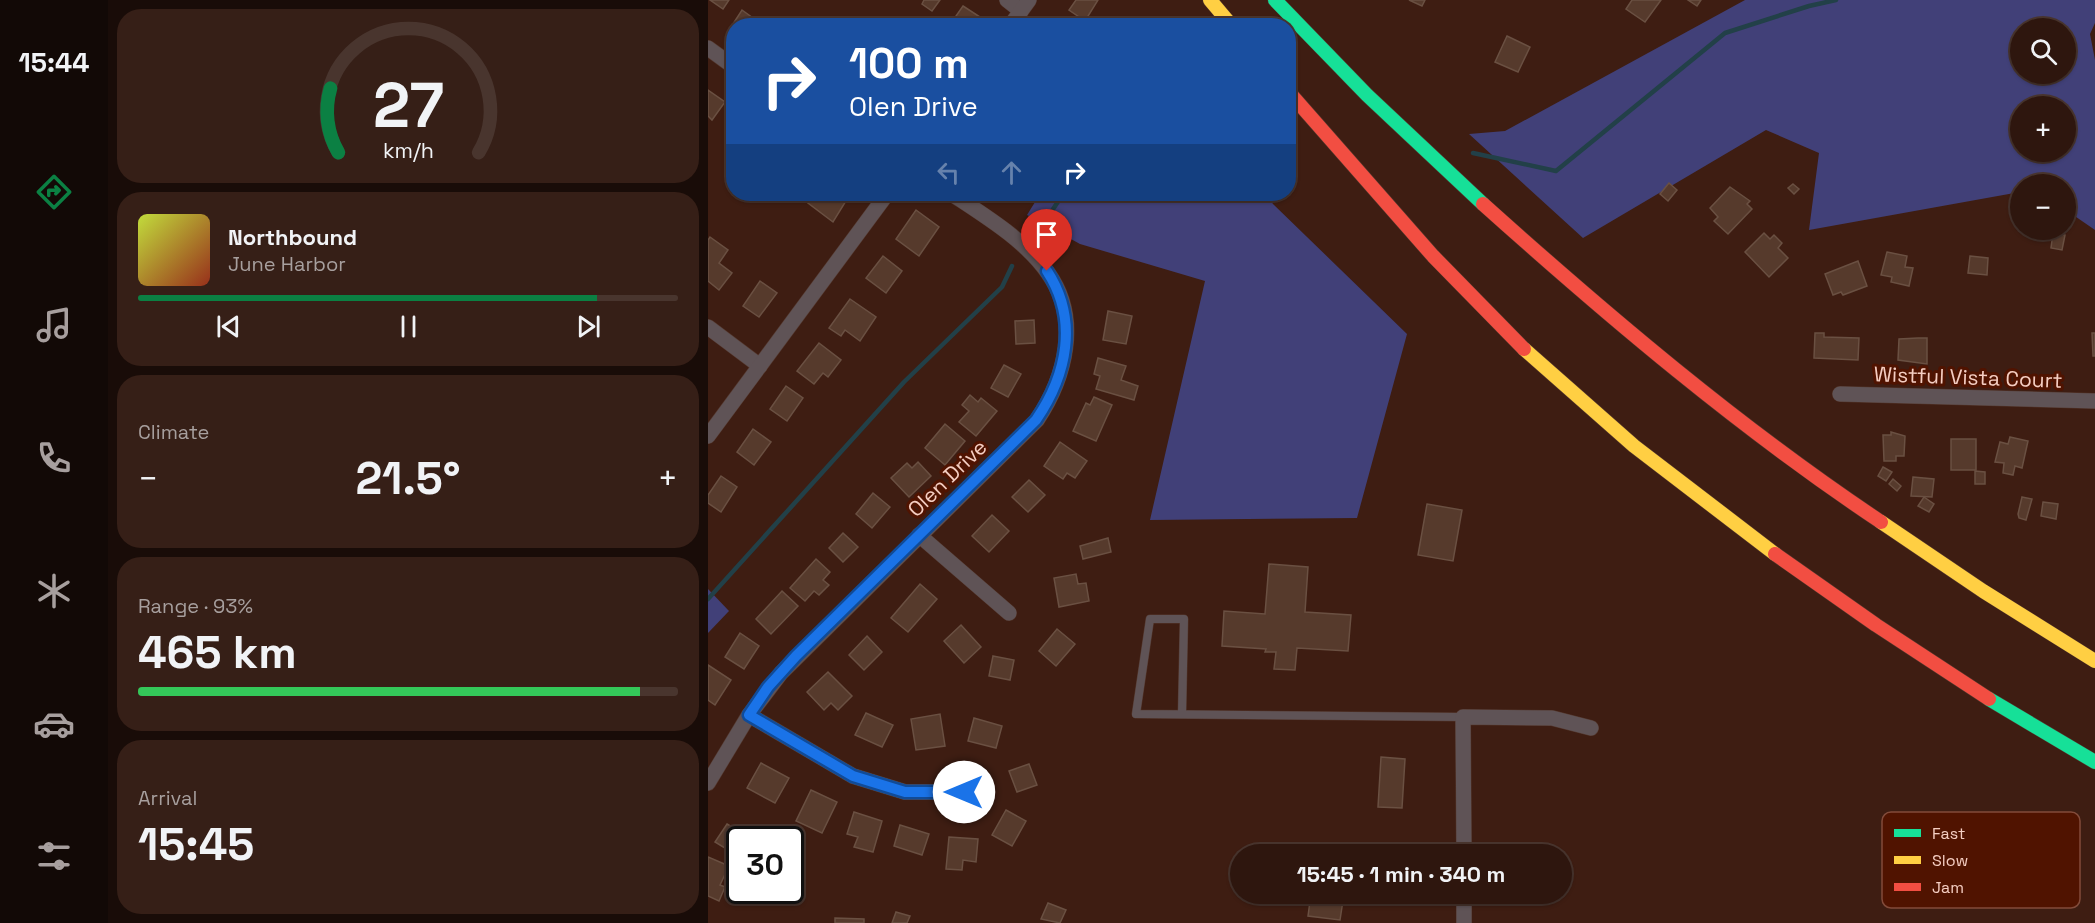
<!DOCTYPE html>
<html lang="en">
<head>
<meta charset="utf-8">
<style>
	:root { --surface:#2e160e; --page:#361f17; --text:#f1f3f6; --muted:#a79f9e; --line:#49352e; --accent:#0b8043 }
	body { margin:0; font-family:"Space Grotesk",sans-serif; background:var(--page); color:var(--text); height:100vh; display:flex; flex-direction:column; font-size:22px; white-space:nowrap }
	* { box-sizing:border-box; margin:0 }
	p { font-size:20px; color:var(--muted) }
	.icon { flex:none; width:33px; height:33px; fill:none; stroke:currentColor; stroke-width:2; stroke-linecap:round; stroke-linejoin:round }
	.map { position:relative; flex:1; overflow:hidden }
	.drawer { display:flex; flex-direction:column; gap:9px; padding:9px; background:#190c08; width:600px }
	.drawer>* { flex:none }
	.guide { position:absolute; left:18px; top:18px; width:570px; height:183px; border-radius:24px; box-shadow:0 2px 4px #0004,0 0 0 2px var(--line); background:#1a4fa0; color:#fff; overflow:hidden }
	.fabs { position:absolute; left:1302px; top:18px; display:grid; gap:12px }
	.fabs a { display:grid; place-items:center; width:66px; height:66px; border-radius:50%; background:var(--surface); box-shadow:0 2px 4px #0004,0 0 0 2px var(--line); font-size:30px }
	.speed { position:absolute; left:18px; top:826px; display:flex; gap:12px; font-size:30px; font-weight:700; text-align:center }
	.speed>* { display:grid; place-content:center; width:78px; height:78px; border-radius:50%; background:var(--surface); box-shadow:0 2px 4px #0004,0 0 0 2px var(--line); line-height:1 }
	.speed .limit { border:3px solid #111; border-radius:9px; background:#fff; color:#111 }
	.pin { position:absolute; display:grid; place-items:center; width:51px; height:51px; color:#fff; margin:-62px -26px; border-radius:50% 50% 50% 0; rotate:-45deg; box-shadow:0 0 6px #0007 }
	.pin .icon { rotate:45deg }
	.me { position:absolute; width:66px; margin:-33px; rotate:270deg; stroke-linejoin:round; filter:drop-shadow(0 0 4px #0008) }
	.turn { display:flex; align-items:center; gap:21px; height:126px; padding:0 24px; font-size:27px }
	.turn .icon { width:78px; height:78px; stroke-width:2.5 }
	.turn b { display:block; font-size:42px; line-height:51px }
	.lanes { display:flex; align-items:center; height:57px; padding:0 24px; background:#0003; justify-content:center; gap:30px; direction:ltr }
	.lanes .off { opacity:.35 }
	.big { font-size:45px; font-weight:600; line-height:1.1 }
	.drawer .widget { flex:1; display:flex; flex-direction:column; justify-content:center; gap:9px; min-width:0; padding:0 21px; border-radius:24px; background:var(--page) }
	.drawer .dial { align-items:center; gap:0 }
	.dial svg { height:156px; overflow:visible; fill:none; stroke:var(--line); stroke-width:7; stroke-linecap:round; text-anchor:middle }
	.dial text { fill:var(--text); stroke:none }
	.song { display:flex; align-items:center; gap:18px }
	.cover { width:72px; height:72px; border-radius:9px; background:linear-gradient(135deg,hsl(70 70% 55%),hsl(10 70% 35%)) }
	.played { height:6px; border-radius:3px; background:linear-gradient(90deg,var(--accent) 85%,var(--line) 85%) }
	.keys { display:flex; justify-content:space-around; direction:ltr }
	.heat { display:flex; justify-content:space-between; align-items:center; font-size:33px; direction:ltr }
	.charge { height:9px; border-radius:4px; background:linear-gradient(90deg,#34c759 93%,var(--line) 0) }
	.trip { position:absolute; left:522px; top:844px; width:342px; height:60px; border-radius:30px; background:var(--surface); box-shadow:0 2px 4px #0004,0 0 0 2px var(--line); font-weight:600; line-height:60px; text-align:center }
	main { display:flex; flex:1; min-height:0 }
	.dock { display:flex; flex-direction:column; width:108px; justify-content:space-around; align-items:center; background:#120906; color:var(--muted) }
	.dock .icon { width:42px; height:42px }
	.dock .current { color:var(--accent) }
	.dock b { font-size:27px; color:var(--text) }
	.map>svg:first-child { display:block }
</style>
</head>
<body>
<main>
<nav class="dock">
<b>15:44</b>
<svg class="icon current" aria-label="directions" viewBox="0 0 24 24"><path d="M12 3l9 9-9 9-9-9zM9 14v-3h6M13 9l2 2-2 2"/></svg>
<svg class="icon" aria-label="music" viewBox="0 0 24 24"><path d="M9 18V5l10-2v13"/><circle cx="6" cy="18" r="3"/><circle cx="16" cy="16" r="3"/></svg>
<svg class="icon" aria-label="phone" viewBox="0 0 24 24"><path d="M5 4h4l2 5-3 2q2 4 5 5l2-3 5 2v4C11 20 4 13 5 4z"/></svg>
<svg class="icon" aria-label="climate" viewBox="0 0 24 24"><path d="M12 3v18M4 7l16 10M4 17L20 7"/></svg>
<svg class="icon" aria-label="car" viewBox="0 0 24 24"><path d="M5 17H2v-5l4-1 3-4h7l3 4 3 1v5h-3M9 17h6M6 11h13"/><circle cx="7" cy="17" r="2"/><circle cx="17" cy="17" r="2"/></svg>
<svg class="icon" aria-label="filters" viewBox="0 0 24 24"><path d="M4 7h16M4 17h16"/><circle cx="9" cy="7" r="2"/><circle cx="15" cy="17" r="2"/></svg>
</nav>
<section class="drawer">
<div class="widget dial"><svg viewBox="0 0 100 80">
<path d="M14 69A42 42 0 1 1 86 69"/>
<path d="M14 69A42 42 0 0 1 10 36" stroke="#0b8043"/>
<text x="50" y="56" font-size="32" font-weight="700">27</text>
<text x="50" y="72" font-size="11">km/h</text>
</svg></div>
<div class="widget">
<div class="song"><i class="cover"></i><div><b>Northbound</b><p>June Harbor</p></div></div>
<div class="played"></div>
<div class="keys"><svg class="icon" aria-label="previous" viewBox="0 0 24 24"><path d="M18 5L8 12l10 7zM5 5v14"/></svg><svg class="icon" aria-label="pause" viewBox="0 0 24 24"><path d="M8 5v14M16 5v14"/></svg><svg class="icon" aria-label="next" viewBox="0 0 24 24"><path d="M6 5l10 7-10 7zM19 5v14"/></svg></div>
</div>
<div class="widget"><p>Climate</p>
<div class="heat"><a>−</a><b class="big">21.5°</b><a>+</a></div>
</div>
<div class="widget"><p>Range · 93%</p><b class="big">465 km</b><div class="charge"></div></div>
<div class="widget"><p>Arrival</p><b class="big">15:45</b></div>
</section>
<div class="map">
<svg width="1387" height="923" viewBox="0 0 1387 923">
	<rect width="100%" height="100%" fill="#3e1d12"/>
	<g fill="#414078" fill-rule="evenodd">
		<path d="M1037,0h350v23l-5,11 5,26v170l-29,-20v-26h-46v8l-211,38 10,-77 -53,-23 -183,108 -114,-104 36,-3zM1312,28h46v46h-46zM1312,106h46v46h-46z"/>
		<path d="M332,194h226l7,10 134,130 -50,184 -207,2 55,-239 -125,-37 -53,-29z"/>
		<path d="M0,589l21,22 -21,22z"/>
	</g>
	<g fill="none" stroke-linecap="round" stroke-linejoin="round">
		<g stroke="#224048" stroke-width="4.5">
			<path d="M765,153l83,18 169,-138 84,-27 27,-6"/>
			<path d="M332,229l23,-35"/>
			<path d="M0,599l196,-217 98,-95 10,-21"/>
		</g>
	</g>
	<g fill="#563a2c" stroke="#6a5042" stroke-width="1.5">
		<path d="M2,0h19l-6,9z"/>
		<path d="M216,0h16l-8,11 -10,-7z"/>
		<path d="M368,0h22l-13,21 -16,-11z"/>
		<path d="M701,0h16l-3,6z"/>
		<path d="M924,0h29l-16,22 -19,-13z"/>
		<path d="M980,0h13l-4,6z"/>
		<path d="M255,6l17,11 -6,9h-25z"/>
		<path d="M34,10l22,16h-30v3l-3,-2z"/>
		<path d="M190,17l11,9h-17z"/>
		<path d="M799,36l23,11 -12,25 -23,-10z"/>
		<path d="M0,90l17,12 -13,18 -4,-4z"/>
		<path d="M961,183l8,7 -9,11 -8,-7z"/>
		<path d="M1085,184l6,5 -5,5 -6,-6z"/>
		<path d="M1022,187l20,14 -3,3 5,5 -24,25 -14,-13 4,-4 -8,-9z"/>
		<path d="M106,194h31l4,2 -16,26 -25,-19z"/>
		<path d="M208,210l23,17 -20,29 -23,-17z"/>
		<path d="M1056,233l6,6 4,-4 8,8 -4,5 10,10 -19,19 -24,-25z"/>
		<path d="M1345,233l12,2 -3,15 -11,-2z"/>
		<path d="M2,237l18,13 -9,13 13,10 -13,17 -11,-9v-41z"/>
		<path d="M1179,252l20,4 -2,11 8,1 -4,18 -18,-4 1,-5 -11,-2z"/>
		<path d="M175,256l19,15 -16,22 -20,-15z"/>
		<path d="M1262,256l18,2 -1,17 -19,-2z"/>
		<path d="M1150,261l9,25 -24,9 -2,-3 -8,3 -8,-21z"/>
		<path d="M52,281l17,12 -18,24 -16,-11z"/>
		<path d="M142,299l26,18 -16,24 -15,-11 -4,6 -12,-8z"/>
		<path d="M400,311l24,5 -6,28 -23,-4z"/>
		<path d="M326,320l1,23 -19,1 -1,-23z"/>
		<path d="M1107,333h9v4l35,1 -1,22 -44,-2z"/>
		<path d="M1384,333h3v23h-2z"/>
		<path d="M1210,338h9v26l-29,-4 1,-21z"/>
		<path d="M111,343l22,17 -13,17 -5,-4 -9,11 -17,-13z"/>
		<path d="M390,358l28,8 -5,14 17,6 -4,14 -38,-11 4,-13 -6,-2z"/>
		<path d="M296,365l17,9 -13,23 -17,-9z"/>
		<path d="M78,386l17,12 -16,23 -17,-12z"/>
		<path d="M262,395l8,7 3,-4 16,13 -21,25 -17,-14 10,-11 -7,-6z"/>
		<path d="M386,397l18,8 -16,36 -23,-10 13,-28 4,2z"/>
		<path d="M237,424l20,17 -20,24 -20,-17z"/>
		<path d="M45,429l18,13 -17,23 -17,-13z"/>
		<path d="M1183,432l14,4 -1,20h-8v5h-12l-1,-26h8z"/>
		<path d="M1302,437l18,4 -6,27 -7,-2 -2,9 -10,-2 1,-10 -9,-1 5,-20 8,2z"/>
		<rect x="1243" y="439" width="25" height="31"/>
		<path d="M352,442l27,19 -12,17 -8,-5 -4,6 -19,-13z"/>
		<path d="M210,462l13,14 -22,21 -18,-19 16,-15 5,5z"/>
		<path d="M1175,467l9,5 -6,9 -8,-5z"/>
		<path d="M1267,471l10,1v12h-10z"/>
		<path d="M13,476l16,11 -16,25 -13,-9v-8z"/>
		<path d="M1205,477l21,2 -2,18 -21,-1z"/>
		<path d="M1185,479l8,7 -4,5 -8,-7z"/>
		<path d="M321,480l16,15 -17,17 -16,-15z"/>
		<path d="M165,493l17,14 -18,21 -16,-14z"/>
		<path d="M1216,497l10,7 -5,8 -11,-6z"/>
		<path d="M1314,497l10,2 -6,21 -7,-2 -1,-4z"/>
		<path d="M1335,502l15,2 -2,15 -15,-3z"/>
		<path d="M719,504l35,6 -9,51 -35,-6z"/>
		<path d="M284,515l17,16 -20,21 -17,-16z"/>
		<path d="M135,533l15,14 -15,15 -14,-14z"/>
		<path d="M400,538l3,14 -28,7 -3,-13z"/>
		<path d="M108,559l14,13 -7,8 6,5 -10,10 -5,-4 -9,10 -15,-13z"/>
		<path d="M561,564l39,3 -3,45 46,3 -3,36 -51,-3 -2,22 -21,-1 2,-17h-11l1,-3 -44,-3 2,-35 41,3z"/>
		<path d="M368,574l2,10 8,-1 3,18 -30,6 -5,-29z"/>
		<path d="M212,584l17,15 -29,33 -17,-14z"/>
		<path d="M74,591l16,15 -27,28 -15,-15z"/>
		<path d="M253,625l20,22 -17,16 -20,-22z"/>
		<path d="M349,629l18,15 -19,22 -17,-15z"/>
		<path d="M32,633l19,13 -15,23 -19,-12z"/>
		<path d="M159,636l15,16 -18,18 -15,-15z"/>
		<path d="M285,656l21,4 -4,20 -21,-4z"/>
		<path d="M0,665l23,15 -16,25 -7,-5z"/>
		<path d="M120,672l24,24 -14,14 -7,-7 -7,7 -17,-18z"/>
		<path d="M158,713l27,12 -11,22 -27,-12z"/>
		<path d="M232,714l5,32 -29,4 -5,-31z"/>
		<path d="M266,718l28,8 -6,22 -28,-7z"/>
		<path d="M673,757l24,2 -3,49 -24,-1z"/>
		<path d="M53,763l28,15 -14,25 -28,-15z"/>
		<path d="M321,764l8,21 -20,7 -8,-21z"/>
		<path d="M103,790l26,12 -15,31 -26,-12z"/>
		<path d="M298,810l20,11 -14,25 -20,-11z"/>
		<path d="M146,812l28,9 -9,31 -19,-5 4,-10 -11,-3z"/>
		<path d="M19,824l18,11 -12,18 -18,-11z"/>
		<path d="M192,825l29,9 -7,21 -28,-9z"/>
		<path d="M241,837l29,2 -2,23 -13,-2 -1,10 -16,-1z"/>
		<path d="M0,857l21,9 -9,19 5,2 -6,14 -11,-5z"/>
		<path d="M532,867v19l-4,-18z"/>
		<path d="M534,894h19l-18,4z"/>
		<path d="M603,894h33l-4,26 -32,-4z"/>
		<path d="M340,903l18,7 -6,13 -19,-4z"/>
		<path d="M188,912l14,4 -3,7h-15z"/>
		<path d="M127,918l29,1v4h-29z"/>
	</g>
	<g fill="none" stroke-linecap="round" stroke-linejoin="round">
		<g stroke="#54382e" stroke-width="9">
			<path id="lane" d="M474,714l2,-95h-34l-14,95 327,3"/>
		</g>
		<g stroke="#54382e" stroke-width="16">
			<g id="street">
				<path d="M299,0l14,11"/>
				<path d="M302,26l19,-26"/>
				<path d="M0,48l26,19"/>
				<path d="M0,327l52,39"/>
				<path d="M1132,394l255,7"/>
				<path d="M0,436l179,-242"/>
				<path d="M211,535l90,78"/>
				<path d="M41,715l104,61 52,16h59"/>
				<path d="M0,783l41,-68 32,-42 256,-253c28,-42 44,-101 11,-147 -23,-33 -63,-57 -96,-79"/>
				<path d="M756,855l-1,-138 89,1 39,10"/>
				<path d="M756,923v-29"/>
			</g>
		</g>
		<g stroke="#54382e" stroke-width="15">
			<g id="fast">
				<path d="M567,0l92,95 116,109"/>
				<path d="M1281,699l106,63"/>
			</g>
		</g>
		<g stroke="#54382e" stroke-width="15">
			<g id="slow">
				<path d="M502,0l22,26"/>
				<path d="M816,349l110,97 141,108"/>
				<path d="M1173,522l102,69 112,70"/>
			</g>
		</g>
		<g stroke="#54382e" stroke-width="15">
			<g id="jam">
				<path d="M580,91l145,165 91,93"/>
				<path d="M775,204c126,113 257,224 398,318"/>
				<path d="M1067,554l101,71 113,74"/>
			</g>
		</g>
		<use href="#lane" stroke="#5f5356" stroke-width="8"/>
		<use href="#street" stroke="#5f5356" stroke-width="15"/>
		<use href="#fast" stroke="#16e098" stroke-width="14"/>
		<use href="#slow" stroke="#ffcf43" stroke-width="14"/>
		<use href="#jam" stroke="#f24e42" stroke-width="14"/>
	</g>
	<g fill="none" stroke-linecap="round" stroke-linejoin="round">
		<g stroke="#114b97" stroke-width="15">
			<path id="route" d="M256,792h-59l-52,-16 -104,-61 19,-28 28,-31 240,-236c31,-45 43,-100 11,-149"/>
		</g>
		<use href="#route" stroke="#1a73e8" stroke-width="10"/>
	</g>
	<g text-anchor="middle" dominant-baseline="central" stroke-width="6" stroke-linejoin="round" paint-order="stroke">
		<g font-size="21" fill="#f5cec2" stroke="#501300">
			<text transform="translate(1260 377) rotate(2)">Wistful Vista Court</text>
			<text transform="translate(239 478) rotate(-44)">Olen Drive</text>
		</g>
	</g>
	<rect x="1174" y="812" width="198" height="96" rx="9" fill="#501300" stroke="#824b3a" stroke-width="1.5"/>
	<rect x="1186" y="829" width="27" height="8" fill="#16e098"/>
	<rect x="1186" y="856" width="27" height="8" fill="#ffcf43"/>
	<rect x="1186" y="883" width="27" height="8" fill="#f24e42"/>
	<g font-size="16" fill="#f5cec2">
		<text x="1224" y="839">Fast</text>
		<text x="1224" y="866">Slow</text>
		<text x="1224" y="893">Jam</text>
	</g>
</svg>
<div class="fabs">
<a><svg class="icon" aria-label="search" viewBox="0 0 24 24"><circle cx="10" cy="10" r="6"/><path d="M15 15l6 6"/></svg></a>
<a>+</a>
<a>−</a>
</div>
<div class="speed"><div class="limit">30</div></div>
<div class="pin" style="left:339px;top:271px;background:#d93025"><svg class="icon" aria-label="arrive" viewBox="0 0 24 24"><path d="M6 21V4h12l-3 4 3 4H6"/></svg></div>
<svg class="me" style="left:256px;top:792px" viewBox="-20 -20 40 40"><circle r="19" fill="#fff"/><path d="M0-13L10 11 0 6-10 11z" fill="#1a73e8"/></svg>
<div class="trip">15:45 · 1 min · 340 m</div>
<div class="guide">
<div class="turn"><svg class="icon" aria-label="right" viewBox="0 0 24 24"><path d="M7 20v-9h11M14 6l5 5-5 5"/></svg><div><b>100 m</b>Olen Drive</div></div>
<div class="lanes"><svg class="icon off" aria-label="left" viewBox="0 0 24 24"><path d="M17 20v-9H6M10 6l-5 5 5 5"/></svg><svg class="icon off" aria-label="ahead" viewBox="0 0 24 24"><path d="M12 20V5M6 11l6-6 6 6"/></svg><svg class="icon" aria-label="right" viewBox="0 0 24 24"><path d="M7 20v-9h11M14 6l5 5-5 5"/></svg></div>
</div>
</div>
</main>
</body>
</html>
